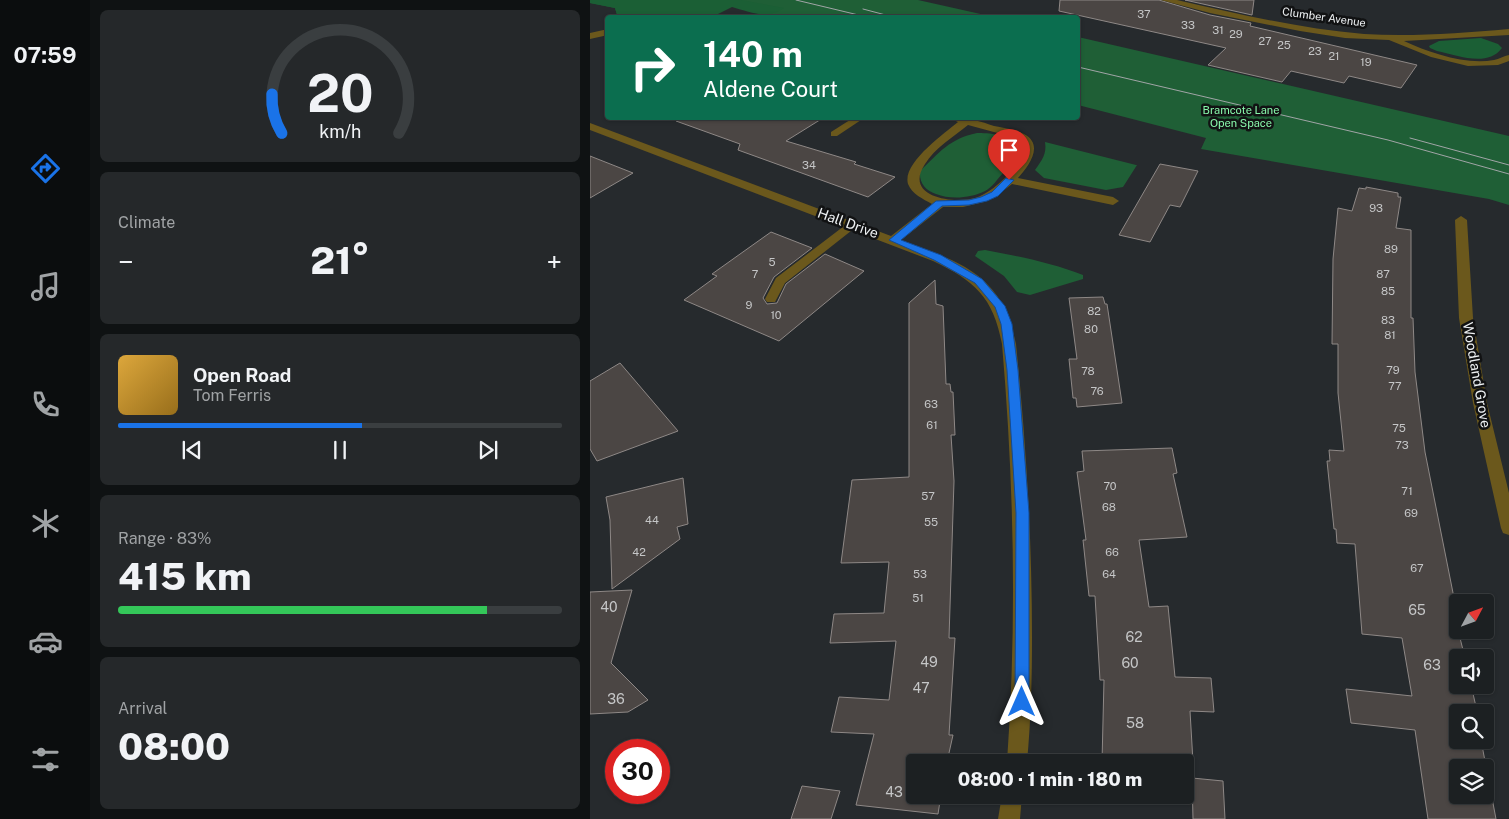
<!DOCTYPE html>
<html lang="en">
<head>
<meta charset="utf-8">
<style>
	:root { --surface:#1c2022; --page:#25282a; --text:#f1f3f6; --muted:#a0a3a5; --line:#3a3e40; --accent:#1a73e8 }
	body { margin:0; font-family:"Public Sans",sans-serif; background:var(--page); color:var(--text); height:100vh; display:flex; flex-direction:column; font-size:19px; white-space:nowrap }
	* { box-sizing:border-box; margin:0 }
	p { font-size:16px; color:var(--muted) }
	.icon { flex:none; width:28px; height:28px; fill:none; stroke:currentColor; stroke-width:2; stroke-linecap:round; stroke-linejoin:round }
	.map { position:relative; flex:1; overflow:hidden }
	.sheet { display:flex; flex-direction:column; gap:10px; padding:10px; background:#0f1213; width:500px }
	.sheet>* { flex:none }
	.hud { position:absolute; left:15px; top:15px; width:475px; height:105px; border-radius:5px; box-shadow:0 1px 4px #0004,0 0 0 1px var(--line); background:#0b6e4f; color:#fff; overflow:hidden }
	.needle { width:32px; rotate:49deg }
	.buttons { position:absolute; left:859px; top:594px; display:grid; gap:10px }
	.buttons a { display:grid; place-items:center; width:45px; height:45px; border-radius:5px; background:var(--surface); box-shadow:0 1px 4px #0004,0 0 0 1px var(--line); font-size:25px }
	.speed { position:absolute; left:15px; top:739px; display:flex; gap:10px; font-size:25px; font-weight:700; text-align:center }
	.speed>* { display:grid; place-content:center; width:65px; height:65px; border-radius:50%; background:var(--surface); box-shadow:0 1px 4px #0004,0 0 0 1px var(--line); line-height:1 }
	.speed .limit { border:8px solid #d22; background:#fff; color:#111 }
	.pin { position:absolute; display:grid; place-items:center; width:42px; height:42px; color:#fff; margin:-51px -21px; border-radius:50% 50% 50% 0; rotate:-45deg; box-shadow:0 0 5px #0007 }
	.pin .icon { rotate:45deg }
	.me { position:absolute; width:55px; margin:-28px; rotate:0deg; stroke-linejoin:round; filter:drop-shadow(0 0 4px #0008) }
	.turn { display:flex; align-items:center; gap:18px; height:105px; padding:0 15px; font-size:22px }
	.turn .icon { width:65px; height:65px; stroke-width:2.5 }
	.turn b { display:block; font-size:35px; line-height:42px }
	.big { font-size:38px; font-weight:800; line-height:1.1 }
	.sheet .card { flex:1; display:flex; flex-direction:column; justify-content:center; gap:8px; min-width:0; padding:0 18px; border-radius:8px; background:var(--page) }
	.sheet .dial { align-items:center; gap:0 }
	.dial svg { height:130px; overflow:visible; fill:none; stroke:var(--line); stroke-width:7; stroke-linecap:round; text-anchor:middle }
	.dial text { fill:var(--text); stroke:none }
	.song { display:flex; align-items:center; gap:15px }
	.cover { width:60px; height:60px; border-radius:8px; background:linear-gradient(135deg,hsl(40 70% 55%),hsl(40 70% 35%)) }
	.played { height:5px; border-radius:2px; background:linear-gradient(90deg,var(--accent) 55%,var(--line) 55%) }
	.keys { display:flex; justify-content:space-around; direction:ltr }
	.heat { display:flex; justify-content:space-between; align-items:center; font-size:28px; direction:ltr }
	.charge { height:8px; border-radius:4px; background:linear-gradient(90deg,#34c759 83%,var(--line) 0) }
	.trip { position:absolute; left:316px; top:754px; width:288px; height:50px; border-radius:5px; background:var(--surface); box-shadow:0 1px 4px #0004,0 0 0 1px var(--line); font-weight:800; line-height:50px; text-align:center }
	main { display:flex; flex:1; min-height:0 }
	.dock { display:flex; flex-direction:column; width:90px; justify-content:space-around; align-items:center; background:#0b0d0e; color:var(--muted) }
	.dock .icon { width:35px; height:35px }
	.dock .on { color:var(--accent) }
	.dock b { font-size:22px; color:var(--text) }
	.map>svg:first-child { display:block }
</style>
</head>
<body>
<main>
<nav class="dock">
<b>07:59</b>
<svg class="icon on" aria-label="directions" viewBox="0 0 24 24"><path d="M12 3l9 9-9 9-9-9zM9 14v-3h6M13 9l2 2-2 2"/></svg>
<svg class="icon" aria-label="music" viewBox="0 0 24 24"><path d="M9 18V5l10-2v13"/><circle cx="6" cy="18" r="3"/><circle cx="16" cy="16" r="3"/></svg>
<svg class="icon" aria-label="phone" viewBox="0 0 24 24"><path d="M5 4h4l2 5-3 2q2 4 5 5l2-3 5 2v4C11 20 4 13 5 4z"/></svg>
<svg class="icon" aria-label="climate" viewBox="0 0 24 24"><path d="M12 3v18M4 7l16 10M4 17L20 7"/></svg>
<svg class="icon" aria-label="car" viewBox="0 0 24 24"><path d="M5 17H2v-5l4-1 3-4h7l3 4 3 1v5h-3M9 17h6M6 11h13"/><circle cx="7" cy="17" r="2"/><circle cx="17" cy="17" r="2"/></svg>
<svg class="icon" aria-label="filters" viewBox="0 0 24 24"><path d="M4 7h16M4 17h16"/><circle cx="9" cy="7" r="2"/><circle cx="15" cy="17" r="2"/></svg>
</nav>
<section class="sheet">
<div class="card dial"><svg viewBox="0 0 100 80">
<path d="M14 69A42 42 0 1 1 86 69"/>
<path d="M14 69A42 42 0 0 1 8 45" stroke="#1a73e8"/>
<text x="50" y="56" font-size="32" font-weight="700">20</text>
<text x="50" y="72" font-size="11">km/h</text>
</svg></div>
<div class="card"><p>Climate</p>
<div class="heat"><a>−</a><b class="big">21°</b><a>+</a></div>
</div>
<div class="card">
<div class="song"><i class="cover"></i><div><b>Open Road</b><p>Tom Ferris</p></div></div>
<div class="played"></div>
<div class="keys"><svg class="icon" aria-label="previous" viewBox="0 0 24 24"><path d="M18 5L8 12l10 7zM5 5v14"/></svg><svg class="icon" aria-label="pause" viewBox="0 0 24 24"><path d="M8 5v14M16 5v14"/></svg><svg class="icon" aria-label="next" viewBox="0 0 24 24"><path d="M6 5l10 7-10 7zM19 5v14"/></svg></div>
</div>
<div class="card"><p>Range · 83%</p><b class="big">415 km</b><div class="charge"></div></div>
<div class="card"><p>Arrival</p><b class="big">08:00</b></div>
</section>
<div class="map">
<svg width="919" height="819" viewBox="0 0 919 819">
	<rect width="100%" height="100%" fill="#262a2d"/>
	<g fill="#1f5f36">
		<path d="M0,0h328l76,17h-224l-55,-16 -97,17 -3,-10 -25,-5z"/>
		<path d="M488,37l431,99v69l-20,-6 -288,-50 5,-11 -128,-33z"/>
		<path d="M387,133c13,0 53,2 40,25 -3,5 -9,10 -13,14 -6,6 -12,16 -19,19 -14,7 -34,9 -49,3 -11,-4 -17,-11 -16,-23 20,-19 29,-32 57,-38z"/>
		<path d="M455,142l91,23h1l-14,22 -17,3 -62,-12 -9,-8c7,-10 12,-16 10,-28z"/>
		<path d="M395,250c33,6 67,13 98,25v4l-53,16 -13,-3 -13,-16 -29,-20 3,-5z"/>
	</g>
	<g fill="#1b5f35">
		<path d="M0,0h151l43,8c-17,12 -34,4 -52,-1l-20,10 -94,1 -3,-10 -25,-5z"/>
		<path d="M891,38l17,6 4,4c-15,20 -45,7 -65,3l-7,-3 -1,-2 10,-5z"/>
	</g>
	<g fill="#4b4644" stroke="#8e8886" fill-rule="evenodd">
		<path d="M470,0h99l51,15 41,8 -1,3 167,39 -16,23 -52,-12 -5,7 -53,-12 -9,11 -74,-17 18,-17 -167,-37z"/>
		<path d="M595,0h69l-2,15z"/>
		<path d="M86,118h147l-37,23 70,21 -2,2 41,13 -27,20 -130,-47 2,-6 -64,-23z"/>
		<path d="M0,156l43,17 -43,25z"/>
		<path d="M570,164l38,7 -18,36 -10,-2 -20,37 -31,-7z"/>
		<path d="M776,187l32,6v4h3l-5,31 15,2v88h2l2,54 10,80 33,166v12l7,28h-7v27h13l6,26 -19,1v28h23l15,79h-68l-13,-89 -64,-7 -5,-34 66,7 -10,-58 -40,-4 -7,-90 -18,-1 -1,-14h-2l-7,-68h3l-1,-11 15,1 -6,-58v-49h-6l1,-85 5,-51 14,3 7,-23 7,1zM868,768h27v27h-27z"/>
		<path d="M181,232l41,16 -38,29 -11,21 4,6 10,-1 9,-19 39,-30 39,17 -85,70 -95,-41 33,-24 -5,-2z"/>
		<path d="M345,280l1,24 7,2 3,78h4l1,8h2l2,43h-4l3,46 -5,157h6l-6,97h4l-6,27h-32v33h26l-3,19 -82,-9 18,-71 -43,-2 8,-35 50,3 7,-59 -66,2 4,-29 50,-1 5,-51 -48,1 11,-83 57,-3v-174z"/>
		<path d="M513,297l2,7h2l15,99 -45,4 -1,-9h-3l-4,-39h8l-8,-61z"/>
		<path d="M30,363l58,68 -81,30 -7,-12v-68z"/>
		<path d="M582,448l5,25 -4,1 14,63 -48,3 10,67 19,-1 7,71 36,1 3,34 -24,-1 3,51h-91l2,-82h-4l-5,-84h-6l-6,-56h3l-9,-68 7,-1 -2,-20z"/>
		<path d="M93,478l5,46 -11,3 3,12 -68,50 -2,-69 -4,-23z"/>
		<path d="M42,590l-21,73 37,37 -20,12 -38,2v-122z"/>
		<path d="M602,778l31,3 2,38h-32z"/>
		<path d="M212,786l38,5 -9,28h-40z"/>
	</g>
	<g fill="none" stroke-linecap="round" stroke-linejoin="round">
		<g fill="#6b581c" fill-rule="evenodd">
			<path d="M263,118h11l-27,18h-6v-4z"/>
			<path d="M262,222l6,3 -2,2 -71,56 -10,19h-8l-2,-3 11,-21 72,-55z"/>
		</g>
		<g fill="#6b581c" fill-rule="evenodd">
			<path d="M571,0h16c62,14 124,29 187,34 48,3 97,-1 145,-5v6l-105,6c26,12 61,24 90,19 5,-1 10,-4 15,-5v6l-11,4 -30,1 -37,-9 -42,-17 -44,-2 -45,-7 -90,-18z"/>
			<path d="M18,29v6l-18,4v-6z"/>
			<path d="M359,118c15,-2 30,3 45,8 9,2 21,3 30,8 21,11 4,33 -6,44l95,19 6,4 -6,4 -101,-21 -18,14 -10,4 -21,5h-20l-42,33c61,23 101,34 115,104 10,97 16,195 16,293 0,42 -1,84 -5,125h-20c10,-140 7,-278 -5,-418 -9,-47 -27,-63 -69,-83l-343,-131v-7l301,113 41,-32c-9,-5 -20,-10 -24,-20 -6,-21 36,-50 50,-62zM378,125l48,13 7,9c1,11 -6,19 -14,27 -9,9 -21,20 -34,24 -22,6 -72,-1 -50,-34 10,-16 28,-27 43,-39z"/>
			<path d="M871,216l6,4 6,98 14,85 22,90v42l-6,-2 -2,-5 -28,-125 -14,-85 -4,-98z"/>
			<path d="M412,795h20l-2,24h-22z"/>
		</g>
		<g stroke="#a1a5a7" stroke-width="1">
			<path d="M206,0l75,18"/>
			<path d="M273,9l34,9"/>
			<path d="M488,67l310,73 121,34"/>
			<path d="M820,138l99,27"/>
		</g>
	</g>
	<path fill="#1a73e8" stroke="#114b97" d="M416,178l8,2 -16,16 -11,5 -18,4 -27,1 -41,34 40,15 41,24 23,27 7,18 6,46 11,143v189l-2,4 -5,2 -5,-2 -2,-4 1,-189 -9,-143 -6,-46 -6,-17 -20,-24 -41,-23 -45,-20 47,-39 33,-1 12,-3 11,-5z"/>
	<g text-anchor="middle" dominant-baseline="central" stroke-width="5" stroke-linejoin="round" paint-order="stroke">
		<g font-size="11" fill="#c5c6c7">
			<text x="554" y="14">37</text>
			<text x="598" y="25">33</text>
			<text x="628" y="30">31</text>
			<text x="646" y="34">29</text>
			<text x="675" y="41">27</text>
			<text x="694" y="45">25</text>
			<text x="725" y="51">23</text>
			<text x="744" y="56">21</text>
			<text x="776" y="62">19</text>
			<text x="219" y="165">34</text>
			<text x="786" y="208">93</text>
			<text x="801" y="249">89</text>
			<text x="182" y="262">5</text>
			<text x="165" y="274">7</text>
			<text x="793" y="274">87</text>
			<text x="798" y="291">85</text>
			<text x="159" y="305">9</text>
			<text x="504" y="311">82</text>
			<text x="186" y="315">10</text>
			<text x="798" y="320">83</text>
			<text x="501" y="329">80</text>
			<text x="800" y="335">81</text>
			<text x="803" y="370">79</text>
			<text x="498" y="371">78</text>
			<text x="805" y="386">77</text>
			<text x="507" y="391">76</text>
			<text x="341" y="404">63</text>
			<text x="342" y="425">61</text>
			<text x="809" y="428">75</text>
			<text x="812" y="445">73</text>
			<text x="520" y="486">70</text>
			<text x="817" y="491">71</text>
			<text x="338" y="496">57</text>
			<text x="519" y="507">68</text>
			<text x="821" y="513">69</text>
			<text x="62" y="520">44</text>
			<text x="341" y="522">55</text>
			<text x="49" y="552">42</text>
			<text x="522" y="552">66</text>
			<text x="827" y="568">67</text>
			<text x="330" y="574">53</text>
			<text x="519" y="574">64</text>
			<text x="328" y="598">51</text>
		</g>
		<g font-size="11" fill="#eef1f3" stroke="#111213">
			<text transform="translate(734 17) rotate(8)">Clumber Avenue</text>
		</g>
		<g font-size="11" fill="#88f8ab" stroke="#111213">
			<text x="651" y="110">Bramcote Lane<tspan x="651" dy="13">Open Space</tspan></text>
		</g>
		<g font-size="14" fill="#eef1f3" stroke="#111213">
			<text transform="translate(258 223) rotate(20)">Hall Drive</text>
			<text transform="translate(887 375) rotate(80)">Woodland Grove</text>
		</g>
		<g font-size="14" fill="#c5c6c7">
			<text x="19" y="607">40</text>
			<text x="827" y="610">65</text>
			<text x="544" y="637">62</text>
			<text x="339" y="662">49</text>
			<text x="540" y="663">60</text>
			<text x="842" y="665">63</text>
			<text x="331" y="688">47</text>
			<text x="26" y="699">36</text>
			<text x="545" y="723">58</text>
			<text x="304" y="792">43</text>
		</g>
	</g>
</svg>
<div class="buttons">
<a><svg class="needle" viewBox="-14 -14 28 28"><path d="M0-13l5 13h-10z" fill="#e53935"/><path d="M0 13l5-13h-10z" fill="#a0a3a5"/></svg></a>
<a><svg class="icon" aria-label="sound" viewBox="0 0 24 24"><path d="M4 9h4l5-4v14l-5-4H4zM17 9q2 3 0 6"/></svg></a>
<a><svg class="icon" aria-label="search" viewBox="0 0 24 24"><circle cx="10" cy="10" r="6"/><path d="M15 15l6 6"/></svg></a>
<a><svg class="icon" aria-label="layers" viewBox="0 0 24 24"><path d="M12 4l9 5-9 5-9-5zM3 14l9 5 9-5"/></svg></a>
</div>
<div class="speed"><div class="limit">30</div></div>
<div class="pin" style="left:419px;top:180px;background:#d93025"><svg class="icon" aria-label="arrive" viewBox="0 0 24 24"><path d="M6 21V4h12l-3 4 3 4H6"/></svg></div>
<svg class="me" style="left:432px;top:702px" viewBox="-20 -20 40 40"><path d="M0-17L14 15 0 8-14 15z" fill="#1a73e8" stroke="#fff" stroke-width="4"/></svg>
<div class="trip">08:00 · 1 min · 180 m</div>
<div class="hud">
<div class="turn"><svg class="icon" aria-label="right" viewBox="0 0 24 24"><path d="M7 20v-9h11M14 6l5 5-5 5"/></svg><div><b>140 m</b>Aldene Court</div></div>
</div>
</div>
</main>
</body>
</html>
